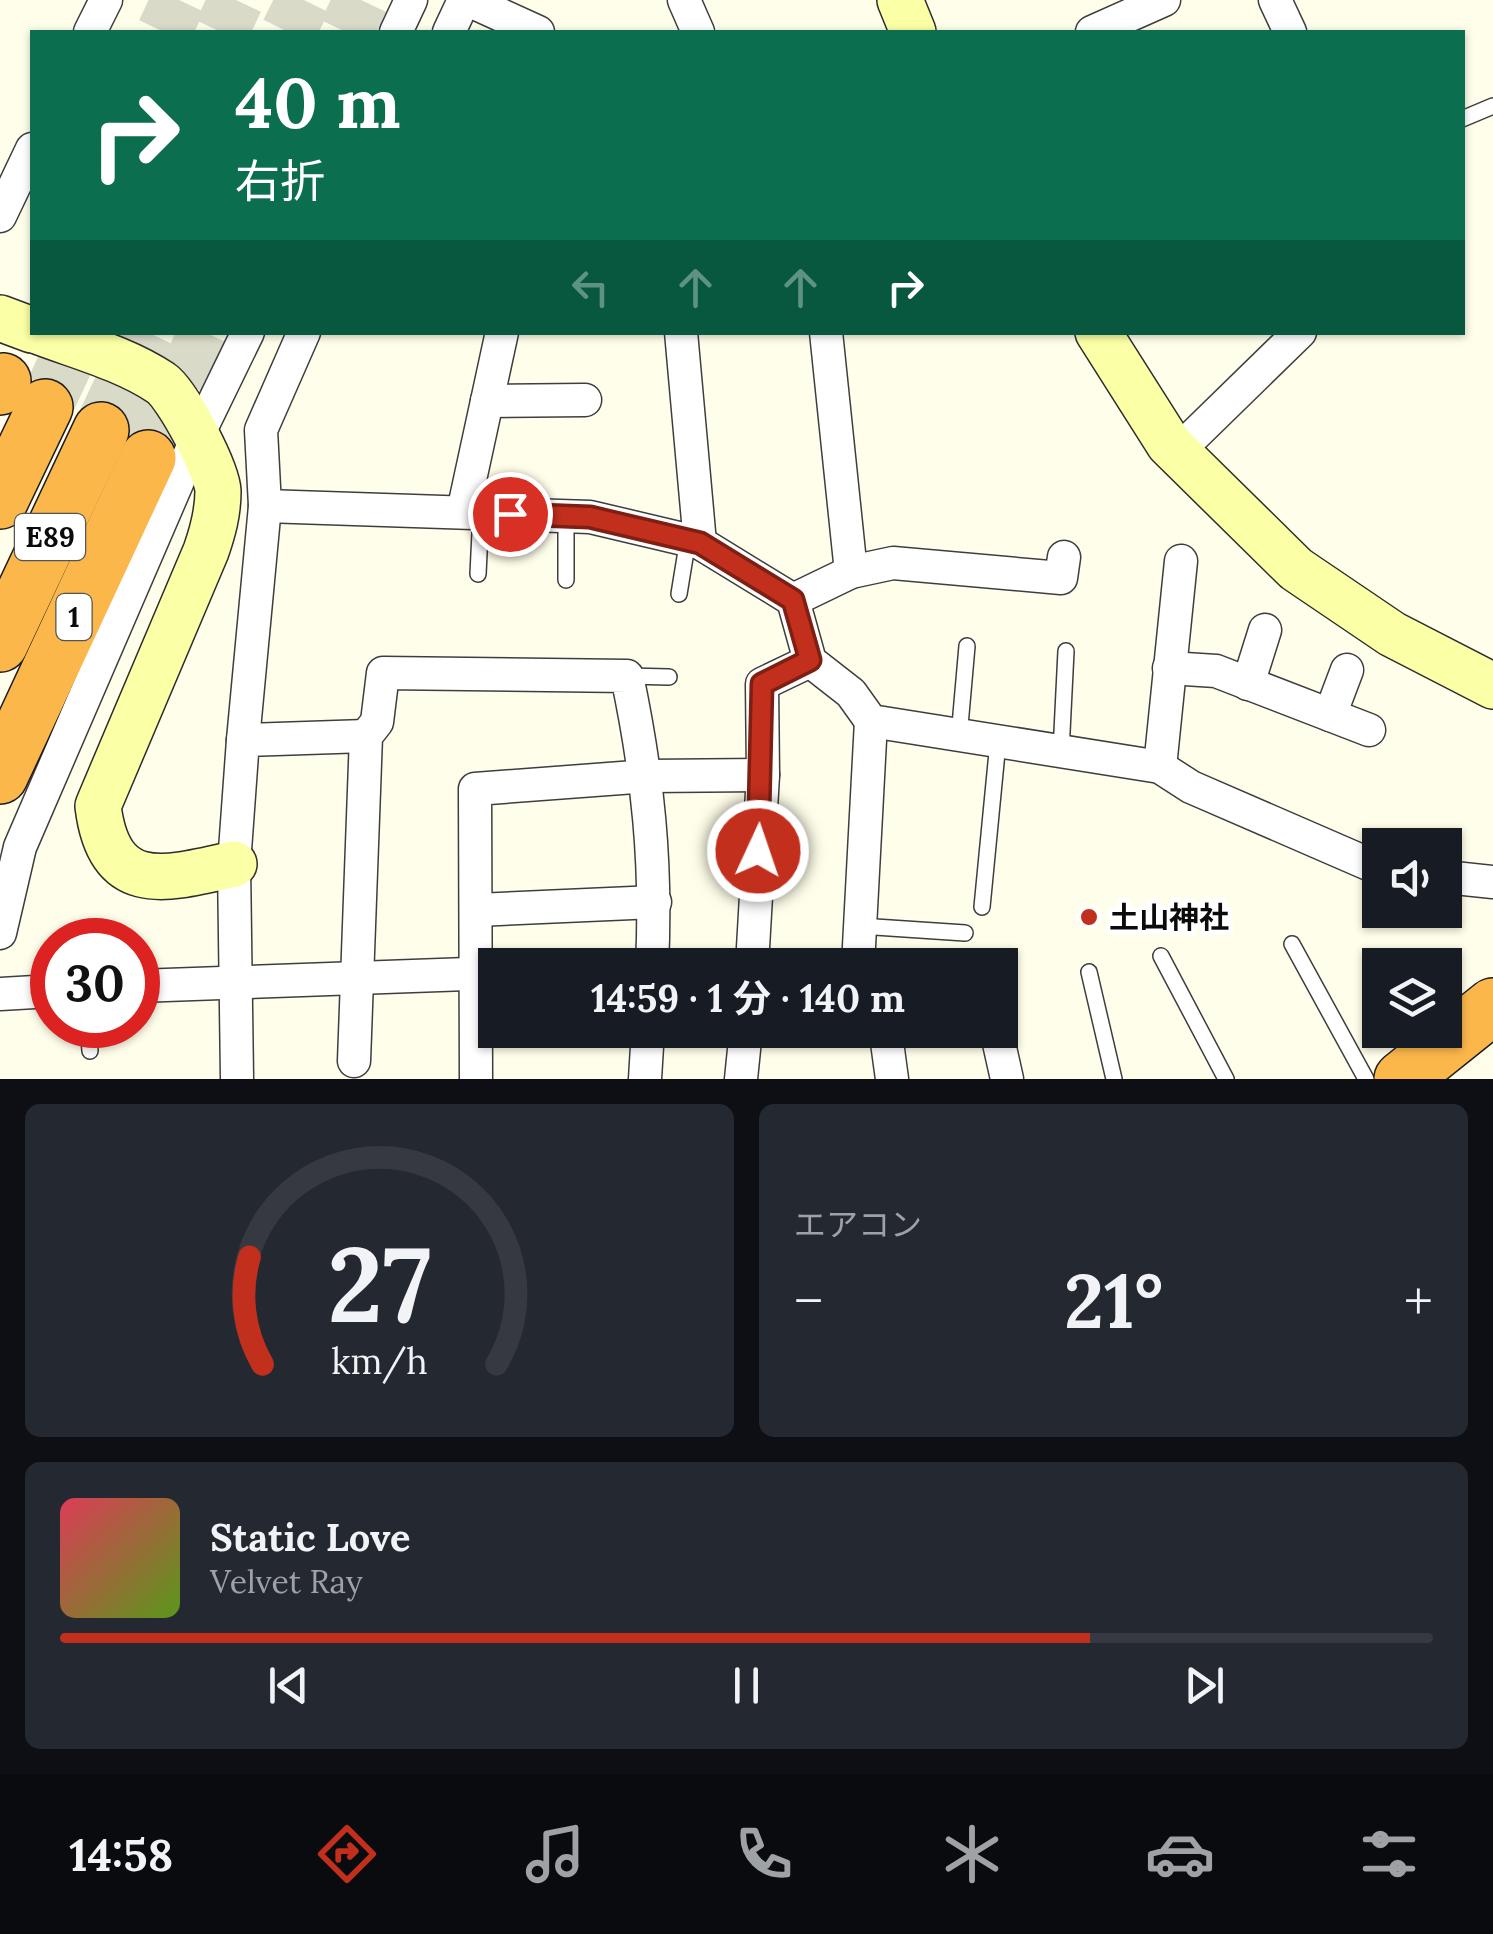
<!DOCTYPE html>
<html lang="ja">
<head>
<meta charset="utf-8">
<style>
	:root { --surface:#171b24; --page:#242831; --text:#f1f3f6; --muted:#9ea1a6; --line:#363941; --accent:#c22f1d }
	body { margin:0; font-family:Lora,"Noto Sans JP",serif; background:var(--page); color:var(--text); height:100vh; display:flex; flex-direction:column; font-size:38px; white-space:nowrap }
	* { box-sizing:border-box; margin:0 }
	p { font-size:32px; color:var(--muted) }
	.icon { flex:none; width:55px; height:55px; fill:none; stroke:currentColor; stroke-width:2; stroke-linecap:round; stroke-linejoin:round }
	.map { position:relative; height:1079px; overflow:hidden }
	.panel { display:flex; flex-direction:column; gap:25px; padding:25px; background:#0d0f14; flex:1 }
	.panel>* { flex:none }
	.top-card { position:absolute; left:30px; top:30px; width:1435px; height:305px; border-radius:0px; box-shadow:0 2px 8px #0004; background:#0b6e4f; color:#fff; overflow:hidden }
	.tools { position:absolute; left:1362px; top:828px; display:grid; gap:20px }
	.tools a { display:grid; place-items:center; width:100px; height:100px; border-radius:0px; background:var(--surface); box-shadow:0 2px 8px #0004; font-size:50px }
	.speed { position:absolute; left:30px; top:918px; display:flex; gap:20px; font-size:50px; font-weight:700; text-align:center }
	.speed>* { display:grid; place-content:center; width:130px; height:130px; border-radius:50%; background:var(--surface); box-shadow:0 2px 8px #0004; line-height:1 }
	.speed .limit { border:15px solid #d22; background:#fff; color:#111 }
	.pin { position:absolute; display:grid; place-items:center; width:85px; height:85px; color:#fff; margin:-42px; border:5px solid #fff; border-radius:50%; box-shadow:0 2px 10px #0007 }
	.me { position:absolute; width:110px; margin:-55px; rotate:3deg; stroke-linejoin:round; filter:drop-shadow(0 0 8px #0008) }
	.turn { display:flex; align-items:center; gap:35px; height:210px; padding:0 40px; font-size:45px }
	.turn .icon { width:130px; height:130px; stroke-width:2.5 }
	.turn b { display:block; font-size:70px; line-height:85px }
	.lanes { display:flex; align-items:center; height:95px; padding:0 40px; background:#0003; justify-content:center; gap:50px; direction:ltr }
	.lanes .off { opacity:.35 }
	.big { font-size:75px; font-weight:700; line-height:1.1 }
	.panel .card { flex:1; display:flex; flex-direction:column; justify-content:center; gap:15px; min-width:0; padding:0 35px; border-radius:15px; background:var(--page) }
	.panel .dial { align-items:center; gap:0 }
	.dial svg { height:260px; overflow:visible; fill:none; stroke:var(--line); stroke-width:7; stroke-linecap:round; text-anchor:middle }
	.dial text { fill:var(--text); stroke:none }
	.song { display:flex; align-items:center; gap:30px }
	.cover { width:120px; height:120px; border-radius:15px; background:linear-gradient(135deg,hsl(350 70% 55%),hsl(90 70% 35%)) }
	.played { height:10px; border-radius:5px; background:linear-gradient(90deg,var(--accent) 75%,var(--line) 75%) }
	.keys { display:flex; justify-content:space-around; direction:ltr }
	.heat { display:flex; justify-content:space-between; align-items:center; font-size:55px; direction:ltr }
	.panel .tiles { flex:1; display:grid; gap:25px; grid-template-columns:1fr 1fr }
	.card:last-child { grid-column:span 2 }
	.trip { position:absolute; left:478px; top:948px; width:540px; height:100px; border-radius:0px; background:var(--surface); box-shadow:0 2px 8px #0004; font-weight:700; line-height:100px; text-align:center }
	.tabs { display:flex; height:160px; justify-content:space-around; align-items:center; background:#090b0e; color:var(--muted) }
	.tabs .icon { width:70px; height:70px }
	.tabs .on { color:var(--accent) }
	.tabs b { font-size:45px; color:var(--text) }
	.map>svg:first-child { display:block }
</style>
</head>
<body>
<div class="map">
<svg width="1493" height="1079" viewBox="0 0 1493 1079">
	<rect width="100%" height="100%" fill="#fffeea"/>
	<g fill="none" stroke-linecap="round" stroke-linejoin="round">
		<g stroke="#dadac9" stroke-width="55" stroke-dasharray="55 28" stroke-linecap="butt">
			<path d="M164,32l15,-32"/>
			<path d="M221,32l15,-32"/>
			<path d="M288,32l16,-32"/>
			<path d="M346,32l15,-32"/>
			<path d="M45,407l35,-75"/>
			<path d="M101,430l46,-98"/>
			<path d="M148,458l58,-126"/>
		</g>
		<g stroke="#3e3e3e" stroke-width="18">
			<g id="lane">
				<path d="M1462,119l31,-13"/>
				<path d="M478,574l3,-62"/>
				<path d="M566,580v-64"/>
				<path d="M679,594l9,-55"/>
				<path d="M627,676l42,1"/>
				<path d="M959,737l8,-91"/>
				<path d="M1061,752l5,-101"/>
				<path d="M982,907l16,-165"/>
				<path d="M860,926l105,7"/>
				<path d="M1292,944l74,135"/>
				<path d="M1161,956l65,123"/>
				<path d="M1089,972l25,107"/>
				<path d="M88,1025l2,26"/>
			</g>
		</g>
		<g stroke="#3e3e3e" stroke-width="35">
			<g id="street">
				<path d="M468,0l70,32"/>
				<path d="M684,0l14,32"/>
				<path d="M1275,0l15,32"/>
				<path d="M90,32l16,-32"/>
				<path d="M396,32l15,-32"/>
				<path d="M449,32l15,-32"/>
				<path d="M1092,32l72,-32"/>
				<path d="M0,216l32,-67"/>
				<path d="M681,332l19,211"/>
				<path d="M826,332l25,240"/>
				<path d="M487,401l98,-1"/>
				<path d="M1177,452l123,-120"/>
				<path d="M265,506l325,11 110,26 93,57 17,61 41,32 20,28 289,46 31,20 189,82"/>
				<path d="M463,512l39,-180"/>
				<path d="M793,600l58,-28 42,-9 168,15 3,-21"/>
				<path d="M1169,668l47,3 153,59"/>
				<path d="M1248,684l17,-54"/>
				<path d="M1330,715l17,-45"/>
				<path d="M243,740l22,-234 -4,-76 43,-98"/>
				<path d="M1160,767l21,-206"/>
				<path d="M1445,877l48,5"/>
				<path d="M477,910l178,-8"/>
				<path d="M0,933l20,-86 177,-410 51,-105"/>
				<path d="M752,965l11,-190 -1,-91 48,-23"/>
				<path d="M858,965l13,-244"/>
				<path d="M138,986l357,-13"/>
				<path d="M0,994l52,-3"/>
				<path d="M996,1030l11,49"/>
				<path d="M354,1061l12,-325 11,-14 6,-49 244,3c21,100 30,187 25,289"/>
				<path d="M237,1079l-3,-215 9,-124 123,-4"/>
				<path d="M476,1079l-1,-290 173,-13 115,-1"/>
				<path d="M645,1079l3,-49"/>
				<path d="M741,1079l5,-49"/>
				<path d="M892,1079l-6,-44 21,-5"/>
			</g>
		</g>
		<g stroke="#2d2d2d" stroke-width="48">
			<g id="secondary">
				<path d="M900,0l13,32"/>
				<path d="M0,318l32,12"/>
				<path d="M40,332c40,15 85,27 121,51 17,12 56,87 57,108 0,22 -5,40 -12,60l-108,255c11,90 66,74 136,58"/>
				<path d="M1098,332l71,112 127,125 96,65 101,52"/>
			</g>
		</g>
		<g stroke="#1c1c1c" stroke-width="58">
			<g id="highway">
				<path d="M0,387l3,-6"/>
				<path d="M0,501l45,-94"/>
				<path d="M0,644l101,-214"/>
				<path d="M0,776l148,-318"/>
				<path d="M1402,1079l91,-73"/>
			</g>
		</g>
		<use href="#lane" stroke="#fff" stroke-width="15"/>
		<use href="#street" stroke="#fff" stroke-width="32"/>
		<use href="#secondary" stroke="#fbffa5" stroke-width="45"/>
		<use href="#highway" stroke="#fcb74b" stroke-width="55"/>
	</g>
	<g fill="none" stroke-linecap="round" stroke-linejoin="round">
		<g stroke="#7e1f13" stroke-width="25">
			<path id="route" d="M510,514l80,3 110,26 93,57 17,60 -48,24 -4,167"/>
		</g>
		<use href="#route" stroke="#c22f1d" stroke-width="18"/>
	</g>
	<circle fill="#c22f1d" stroke="#fff" stroke-width="4" cx="1089" cy="917" r="10"/>
	<g text-anchor="middle" dominant-baseline="central" stroke-width="10" stroke-linejoin="round" paint-order="stroke">
		<g fill="#fff" stroke="#545454" stroke-width="2.5">
			<rect x="15" y="514" width="70" height="46" rx="8"/>
			<rect x="56.5" y="594" width="35" height="46" rx="8"/>
		</g>
		<g font-size="28" font-weight="bold" fill="#0b0b0b">
			<text x="50" y="537">E89</text>
			<text x="74" y="617">1</text>
		</g>
		<g font-size="30" font-weight="bold" fill="#0b0b0b" stroke="#fff" text-anchor="start">
			<text x="1109" y="917">土山神社</text>
		</g>
	</g>
</svg>
<div class="tools">
<a><svg class="icon" aria-label="sound" viewBox="0 0 24 24"><path d="M4 9h4l5-4v14l-5-4H4zM17 9q2 3 0 6"/></svg></a>
<a><svg class="icon" aria-label="layers" viewBox="0 0 24 24"><path d="M12 4l9 5-9 5-9-5zM3 14l9 5 9-5"/></svg></a>
</div>
<div class="speed"><div class="limit">30</div></div>
<div class="pin" style="left:510px;top:514px;background:#d93025"><svg class="icon" aria-label="arrive" viewBox="0 0 24 24"><path d="M6 21V4h12l-3 4 3 4H6"/></svg></div>
<svg class="me" style="left:758px;top:851px" viewBox="-20 -20 40 40"><circle r="17" fill="#c22f1d" stroke="#fff" stroke-width="3"/><path d="M0-11L8 9 0 5-8 9z" fill="#fff"/></svg>
<div class="trip">14:59 · 1 分 · 140 m</div>
<div class="top-card">
<div class="turn"><svg class="icon" aria-label="right" viewBox="0 0 24 24"><path d="M7 20v-9h11M14 6l5 5-5 5"/></svg><div><b>40 m</b>右折</div></div>
<div class="lanes"><svg class="icon off" aria-label="left" viewBox="0 0 24 24"><path d="M17 20v-9H6M10 6l-5 5 5 5"/></svg><svg class="icon off" aria-label="ahead" viewBox="0 0 24 24"><path d="M12 20V5M6 11l6-6 6 6"/></svg><svg class="icon off" aria-label="ahead" viewBox="0 0 24 24"><path d="M12 20V5M6 11l6-6 6 6"/></svg><svg class="icon" aria-label="right" viewBox="0 0 24 24"><path d="M7 20v-9h11M14 6l5 5-5 5"/></svg></div>
</div>
</div>
<section class="panel">
<div class="tiles">
<div class="card dial"><svg viewBox="0 0 100 80">
<path d="M14 69A42 42 0 1 1 86 69"/>
<path d="M14 69A42 42 0 0 1 10 36" stroke="#c22f1d"/>
<text x="50" y="56" font-size="32" font-weight="700">27</text>
<text x="50" y="72" font-size="11">km/h</text>
</svg></div>
<div class="card"><p>エアコン</p>
<div class="heat"><a>−</a><b class="big">21°</b><a>+</a></div>
</div>
<div class="card">
<div class="song"><i class="cover"></i><div><b>Static Love</b><p>Velvet Ray</p></div></div>
<div class="played"></div>
<div class="keys"><svg class="icon" aria-label="previous" viewBox="0 0 24 24"><path d="M18 5L8 12l10 7zM5 5v14"/></svg><svg class="icon" aria-label="pause" viewBox="0 0 24 24"><path d="M8 5v14M16 5v14"/></svg><svg class="icon" aria-label="next" viewBox="0 0 24 24"><path d="M6 5l10 7-10 7zM19 5v14"/></svg></div>
</div>
</div>
</section>
<nav class="tabs">
<b>14:58</b>
<svg class="icon on" aria-label="directions" viewBox="0 0 24 24"><path d="M12 3l9 9-9 9-9-9zM9 14v-3h6M13 9l2 2-2 2"/></svg>
<svg class="icon" aria-label="music" viewBox="0 0 24 24"><path d="M9 18V5l10-2v13"/><circle cx="6" cy="18" r="3"/><circle cx="16" cy="16" r="3"/></svg>
<svg class="icon" aria-label="phone" viewBox="0 0 24 24"><path d="M5 4h4l2 5-3 2q2 4 5 5l2-3 5 2v4C11 20 4 13 5 4z"/></svg>
<svg class="icon" aria-label="climate" viewBox="0 0 24 24"><path d="M12 3v18M4 7l16 10M4 17L20 7"/></svg>
<svg class="icon" aria-label="car" viewBox="0 0 24 24"><path d="M5 17H2v-5l4-1 3-4h7l3 4 3 1v5h-3M9 17h6M6 11h13"/><circle cx="7" cy="17" r="2"/><circle cx="17" cy="17" r="2"/></svg>
<svg class="icon" aria-label="filters" viewBox="0 0 24 24"><path d="M4 7h16M4 17h16"/><circle cx="9" cy="7" r="2"/><circle cx="15" cy="17" r="2"/></svg>
</nav>
</body>
</html>
